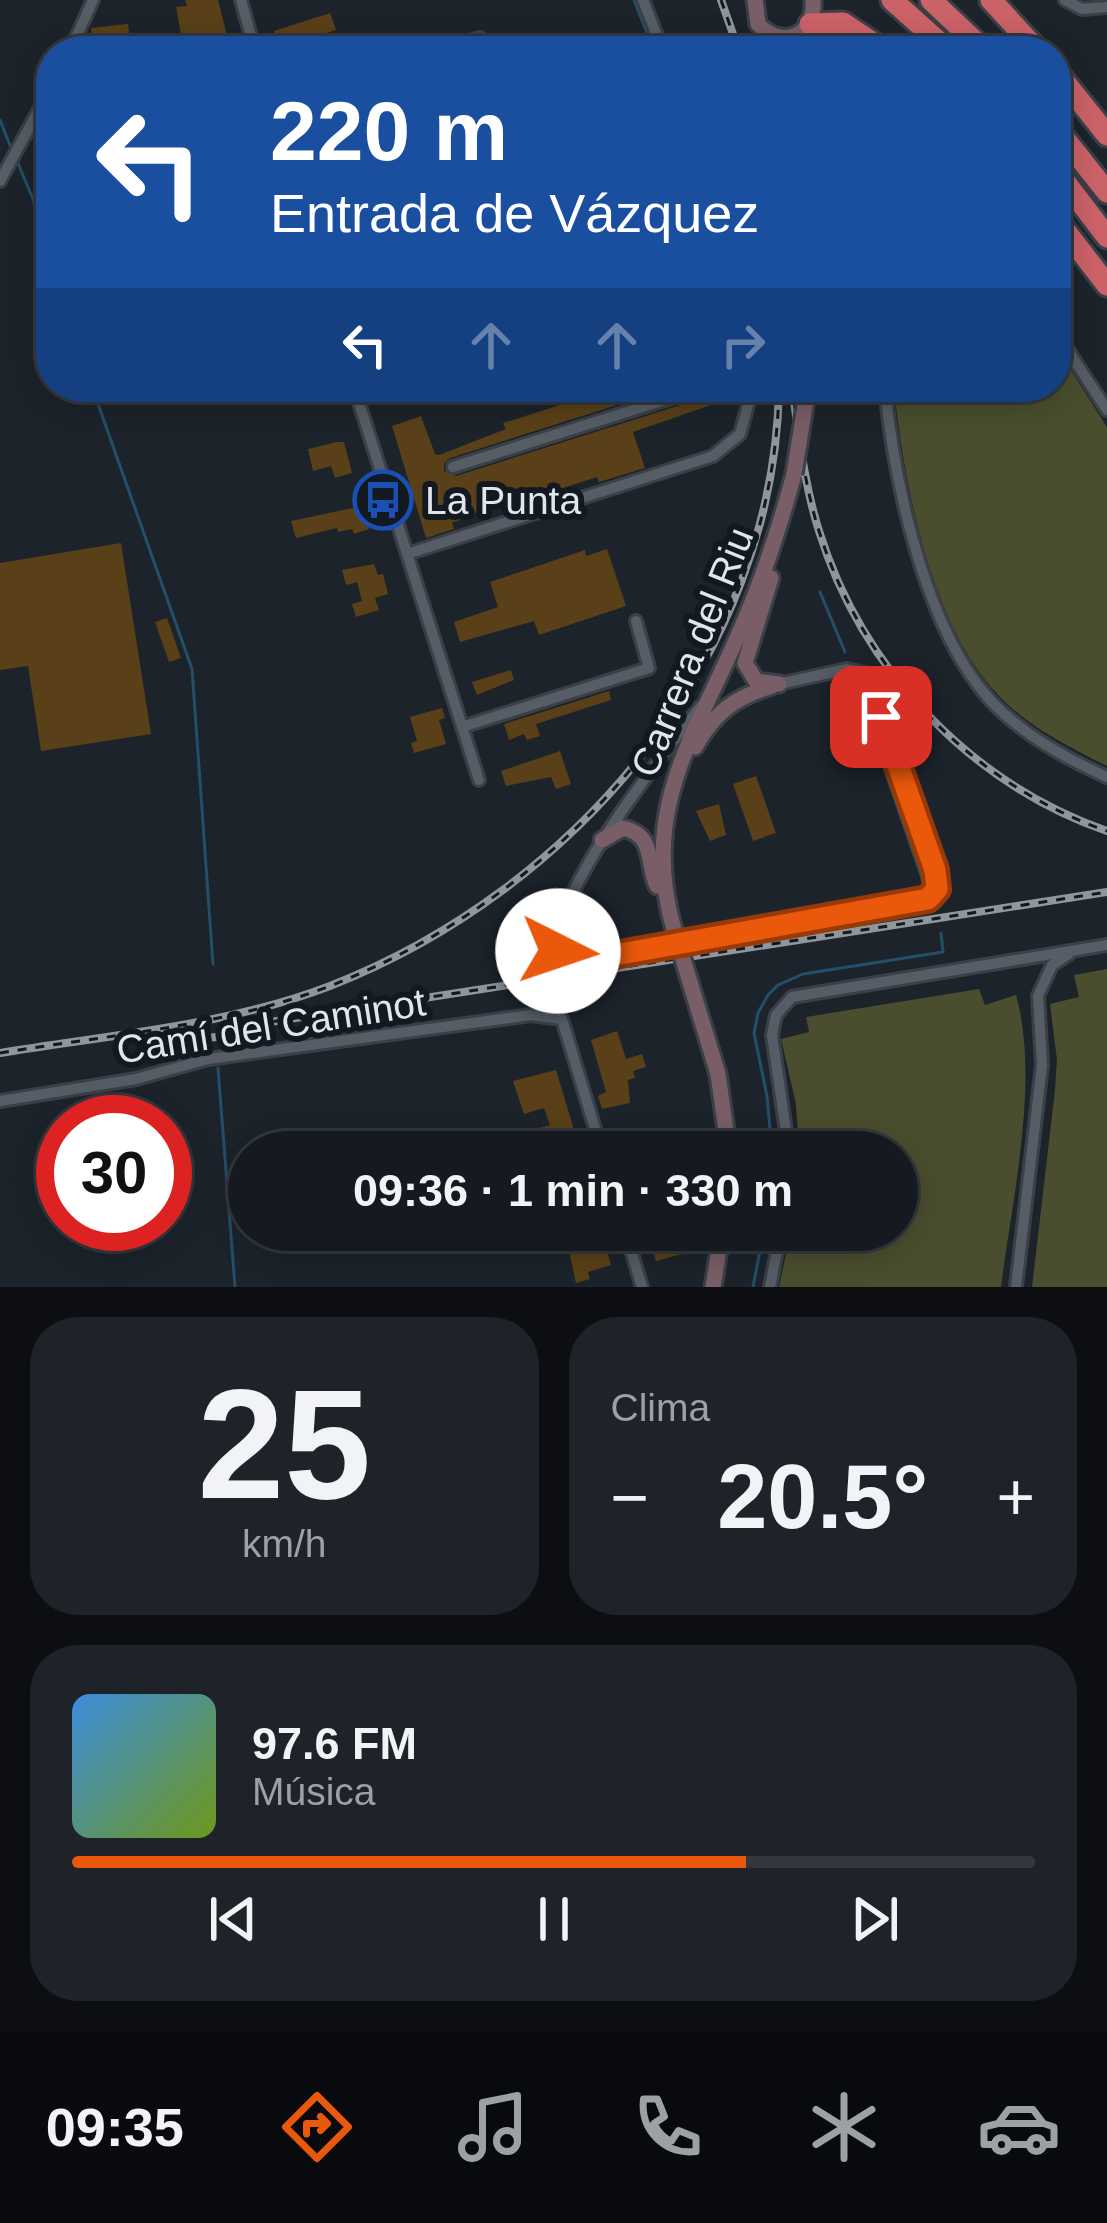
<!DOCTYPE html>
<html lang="es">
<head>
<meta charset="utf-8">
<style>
	:root { --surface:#151a20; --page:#1e2329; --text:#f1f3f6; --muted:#9da1a5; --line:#34383e; --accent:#ea580c }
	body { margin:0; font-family:Helvetica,sans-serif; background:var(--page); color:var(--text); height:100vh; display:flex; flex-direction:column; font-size:45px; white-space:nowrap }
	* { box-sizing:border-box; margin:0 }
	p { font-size:39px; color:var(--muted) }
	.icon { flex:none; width:66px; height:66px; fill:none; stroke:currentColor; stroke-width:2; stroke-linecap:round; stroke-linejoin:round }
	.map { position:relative; height:1287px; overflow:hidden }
	.drawer { display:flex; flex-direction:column; gap:30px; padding:30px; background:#0c0e12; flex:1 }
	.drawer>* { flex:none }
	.top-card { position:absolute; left:36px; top:36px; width:1035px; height:366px; border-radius:48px; box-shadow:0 6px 30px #0003,0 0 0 3px var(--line); background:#1a4fa0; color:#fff; overflow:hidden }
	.speed { position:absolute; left:36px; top:1095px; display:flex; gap:24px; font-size:60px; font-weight:700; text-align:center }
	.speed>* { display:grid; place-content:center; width:156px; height:156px; border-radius:50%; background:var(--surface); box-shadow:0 6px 30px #0003,0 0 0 3px var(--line); line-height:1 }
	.speed .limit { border:18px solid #d22; background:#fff; color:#111 }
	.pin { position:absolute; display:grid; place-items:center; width:102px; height:102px; color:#fff; margin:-51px; border-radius:24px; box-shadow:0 6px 18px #0006 }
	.me { position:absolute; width:132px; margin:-66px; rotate:94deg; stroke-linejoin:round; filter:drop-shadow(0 0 9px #0008) }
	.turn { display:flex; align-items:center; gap:42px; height:252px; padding:0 36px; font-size:54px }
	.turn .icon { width:156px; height:156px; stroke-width:2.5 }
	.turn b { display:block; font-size:84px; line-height:102px }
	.lanes { display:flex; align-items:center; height:114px; padding:0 36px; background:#0003; justify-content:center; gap:60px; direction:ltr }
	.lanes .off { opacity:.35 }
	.big { font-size:90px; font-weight:700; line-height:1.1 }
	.drawer .card { flex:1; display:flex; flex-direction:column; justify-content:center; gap:18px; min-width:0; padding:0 42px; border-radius:48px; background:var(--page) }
	.drawer .dial { align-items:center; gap:0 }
	.dial b { font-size:156px; line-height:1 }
	.song { display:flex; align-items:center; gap:36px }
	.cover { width:144px; height:144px; border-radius:18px; background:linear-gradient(135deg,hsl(210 70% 55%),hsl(80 70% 35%)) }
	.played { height:12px; border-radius:6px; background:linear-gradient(90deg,var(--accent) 70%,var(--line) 70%) }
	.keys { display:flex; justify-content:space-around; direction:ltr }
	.heat { display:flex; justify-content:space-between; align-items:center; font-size:66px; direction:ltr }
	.drawer .tiles { flex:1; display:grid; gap:30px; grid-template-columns:1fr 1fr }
	.card:last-child { grid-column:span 2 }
	.trip { position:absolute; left:228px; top:1131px; width:690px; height:120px; border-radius:60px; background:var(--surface); box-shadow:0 6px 30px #0003,0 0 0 3px var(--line); font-weight:700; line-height:120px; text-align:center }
	.dock { display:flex; height:192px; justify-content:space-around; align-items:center; background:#080a0d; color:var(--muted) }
	.dock .icon { width:84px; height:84px }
	.dock .current { color:var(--accent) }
	.dock b { font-size:54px; color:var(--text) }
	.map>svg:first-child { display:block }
</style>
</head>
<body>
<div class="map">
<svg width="1107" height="1287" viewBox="0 0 1107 1287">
	<rect width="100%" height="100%" fill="#1c232b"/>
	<g fill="#4a4e2e">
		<path d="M1056,347l51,80v339c-38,-19 -78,-39 -108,-70 -68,-70 -96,-215 -105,-309h162z"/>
		<path d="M1107,969v318h-75l23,-197 2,-30 -7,-56 29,-7 -5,-22z"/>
		<path d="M979,989l6,16 31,-10c24,85 -4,204 -15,292h-222l12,-57h106v-78h-98l-3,-48 -15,-65 28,-7 -3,-15z"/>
	</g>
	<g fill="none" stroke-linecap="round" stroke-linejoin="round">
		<g stroke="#244f69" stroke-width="3">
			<path d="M634,0l20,51"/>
			<path d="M0,120l13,33"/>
			<path d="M17,161l16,38 18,69"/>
			<path d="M92,387l100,282 21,295"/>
			<path d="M820,592l25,60"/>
			<path d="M854,681l70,203"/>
			<path d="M218,1068l17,219"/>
			<path d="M772,1152l-5,-56 -13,-63 4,-20 10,-18 10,-10 25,-11 140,-22 -2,-19"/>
			<path d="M753,1287l11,-57"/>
		</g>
	</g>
	<g fill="#594018">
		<path d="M185,0h33l13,51h-47l-8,-44 11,-1z"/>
		<path d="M330,13l6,17 -20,6 5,15h-6l-10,-10 -8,2 -4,7 -13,1 -6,-20z"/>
		<path d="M128,24l2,19 -38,3 -1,-18z"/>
		<path d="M617,387h57l-224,71 -6,6v7l12,5 253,-80 7,-9 3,8 -10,3 2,7 -78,27 12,36 -46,14 -2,-5 -68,22 -1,-3 -50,16 -26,11 2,6 -28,9 -34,-112 29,-10 14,38 4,1 67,-26 -3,-6z"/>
		<path d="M337,442h7l8,31 -17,5 -4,-12 -18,5 -5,-22z"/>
		<path d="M362,506l7,23 -15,5 -2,-5 -14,3 -1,-4 -41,10 -5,-17z"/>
		<path d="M121,543l30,191 -110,17 -13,-85 -28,4v-107z"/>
		<path d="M607,549l19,57 -87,29 -5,-14 -74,21 -6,-20 44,-15 -8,-25 95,-32 1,6z"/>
		<path d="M374,564l4,11 5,-1 5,20 -13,4 4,12 -23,7 -4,-13 10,-3 -5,-19 -11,3 -4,-15z"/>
		<path d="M167,618l14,40 -12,4 -14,-40z"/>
		<path d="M511,670l3,10 -37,15 -5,-13z"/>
		<path d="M609,691l2,9 -75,24 4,12 -13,4 -3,-6 -15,6 -5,-16z"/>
		<path d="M442,708l3,10 -6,2 7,24 -32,9 -3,-10 6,-2 -7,-24z"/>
		<path d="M560,751l11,33 -15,5 -5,-12 -45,9 -5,-15z"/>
		<path d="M756,776l20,57 -23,8 -20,-57z"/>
		<path d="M719,804l7,31 -16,6 -14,-30z"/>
		<path d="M617,1031l9,28 16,-5 4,13 -13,4 2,7 -7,2 2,23 -28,6 -4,-13 8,-4 -15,-52z"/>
		<path d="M556,1070l19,63 -9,3 5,16h-42l-6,-19 27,-8 -6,-17 -20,6 -11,-33z"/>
		<path d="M559,1230h42l10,35 -23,7 2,7 -14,4 -9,-41 -20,6 -3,-9 17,-5z"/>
		<path d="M647,1230h39l-4,24 -26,7z"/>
	</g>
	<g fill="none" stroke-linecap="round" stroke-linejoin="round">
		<g stroke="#3b4047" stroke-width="16">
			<g id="street">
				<path d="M241,0l14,51"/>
				<path d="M643,0l20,51"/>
				<path d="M1065,0l17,9 25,-2"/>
				<path d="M70,51l23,-51"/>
				<path d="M303,51h2"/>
				<path d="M438,51l42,-13"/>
				<path d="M0,181l51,-93"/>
				<path d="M1056,332l51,78"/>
				<path d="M354,387l125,393"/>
				<path d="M885,387c9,95 40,242 106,314 30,32 76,58 116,76"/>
				<path d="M453,467l253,-80"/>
				<path d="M407,554l306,-98 27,-22 13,-47"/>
				<path d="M700,707c-38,49 -148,184 -142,244l8,8 15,1 341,-57 12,-8 1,-25 -71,-197 -17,-4 -68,15"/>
				<path d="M462,727l187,-59 -13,-47"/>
				<path d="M0,1101l136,-22 72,-20 323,-44 31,4 40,133"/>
				<path d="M789,1152l-17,-117 4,-20 16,-18 315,-52"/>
				<path d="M625,1230l17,57"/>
				<path d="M770,1287l11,-57"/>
				<path d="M1016,1287l26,-222 -4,-69 14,-31 17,-11"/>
			</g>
		</g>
		<g stroke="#3b4047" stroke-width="21">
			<g id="secondary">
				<path d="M755,0l3,24c24,26 58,12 55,-24"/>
				<path d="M805,406l1,-19"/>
				<path d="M771,578l-26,85 11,18 23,3"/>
				<path d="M695,747c19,-34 40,-50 77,-61"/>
				<path d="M602,840l21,-12c32,7 23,33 34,58"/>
				<path d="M675,933c-36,-119 16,-191 62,-295 24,-54 42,-108 57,-164"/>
				<path d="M689,979l29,95 11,78"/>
				<path d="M713,1287l9,-57"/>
			</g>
		</g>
		<g stroke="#3b4047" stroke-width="27">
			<g id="highway">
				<path d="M892,0l57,51"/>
				<path d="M931,0l54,51"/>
				<path d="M991,0l47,51"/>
				<path d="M810,24l33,-1 42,28"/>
				<path d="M1056,71l51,64"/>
				<path d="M1056,128l51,64"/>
				<path d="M1056,170l51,67"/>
				<path d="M1056,219l51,66"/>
			</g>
		</g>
		<use href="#street" stroke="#565d66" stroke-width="10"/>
		<use href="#secondary" stroke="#795e67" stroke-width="15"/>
		<use href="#highway" stroke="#cb6268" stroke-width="21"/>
		<g stroke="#90969c" stroke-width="8">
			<g id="rail">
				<path d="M721,0l18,51"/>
				<path d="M792,387c7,48 12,97 27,144 43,138 151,252 288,300"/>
				<path d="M238,1027l869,-135"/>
				<path d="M164,1043l61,-7"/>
				<path d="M0,1053c109,-18 226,-27 330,-67 244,-95 445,-329 449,-599"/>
			</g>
		</g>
		<use href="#rail" stroke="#131921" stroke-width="3" stroke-dasharray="9" stroke-linecap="butt"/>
		<g stroke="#3b4047" stroke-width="21" stroke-linecap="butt">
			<g id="secondary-bridge">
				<path d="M794,474l11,-68"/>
				<path d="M675,933l14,46"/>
			</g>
		</g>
		<use href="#secondary-bridge" stroke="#795e67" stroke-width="15"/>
	</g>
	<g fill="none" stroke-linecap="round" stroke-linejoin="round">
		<g stroke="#983908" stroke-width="30">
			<path id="route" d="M558,951l8,8 15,2 347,-62 9,-10 -2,-19 -54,-153"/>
		</g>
		<use href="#route" stroke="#ea580c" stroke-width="21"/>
	</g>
	<defs>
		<g id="bus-ring" transform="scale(3)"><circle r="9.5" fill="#131921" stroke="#1a4fb4" stroke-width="1.5"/><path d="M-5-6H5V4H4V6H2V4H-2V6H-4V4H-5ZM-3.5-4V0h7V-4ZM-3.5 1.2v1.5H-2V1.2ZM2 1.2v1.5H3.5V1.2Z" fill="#1a4fb4"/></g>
	</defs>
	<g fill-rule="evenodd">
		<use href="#bus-ring" x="383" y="500"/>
	</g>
	<g text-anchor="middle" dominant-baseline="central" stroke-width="12" stroke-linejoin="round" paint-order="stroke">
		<g font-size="39" fill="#e1e6eb" stroke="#131921" text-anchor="start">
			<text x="425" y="500">La Punta</text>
		</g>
		<g font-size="39" fill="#e1e6eb" stroke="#131921">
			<text transform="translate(692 652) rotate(-68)">Carrera del Riu</text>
			<text transform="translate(271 1026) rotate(-9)">Camí del Caminot</text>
		</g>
	</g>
</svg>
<div class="speed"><div class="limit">30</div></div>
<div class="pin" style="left:881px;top:717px;background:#d93025"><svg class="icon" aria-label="arrive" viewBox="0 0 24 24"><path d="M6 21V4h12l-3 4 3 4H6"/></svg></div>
<svg class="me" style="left:558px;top:951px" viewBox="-20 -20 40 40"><circle r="19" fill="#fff"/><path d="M0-13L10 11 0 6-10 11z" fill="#ea580c"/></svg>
<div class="trip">09:36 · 1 min · 330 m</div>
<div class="top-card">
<div class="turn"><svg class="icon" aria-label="left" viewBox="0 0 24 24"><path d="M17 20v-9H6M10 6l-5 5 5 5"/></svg><div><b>220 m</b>Entrada de Vázquez</div></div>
<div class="lanes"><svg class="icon" aria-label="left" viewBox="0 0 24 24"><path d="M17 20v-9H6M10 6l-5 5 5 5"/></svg><svg class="icon off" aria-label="ahead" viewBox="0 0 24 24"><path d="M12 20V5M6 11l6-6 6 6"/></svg><svg class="icon off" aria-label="ahead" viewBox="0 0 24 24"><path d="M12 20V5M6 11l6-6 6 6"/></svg><svg class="icon off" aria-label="right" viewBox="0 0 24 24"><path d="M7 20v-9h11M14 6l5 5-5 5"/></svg></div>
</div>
</div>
<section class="drawer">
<div class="tiles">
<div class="card dial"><b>25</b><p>km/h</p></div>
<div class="card"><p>Clima</p>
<div class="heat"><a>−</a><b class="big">20.5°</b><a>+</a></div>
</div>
<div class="card">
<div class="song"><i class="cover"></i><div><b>97.6 FM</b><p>Música</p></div></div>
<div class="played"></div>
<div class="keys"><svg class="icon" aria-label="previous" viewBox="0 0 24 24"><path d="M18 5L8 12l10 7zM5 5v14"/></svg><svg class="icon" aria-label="pause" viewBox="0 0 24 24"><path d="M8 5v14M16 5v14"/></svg><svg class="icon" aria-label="next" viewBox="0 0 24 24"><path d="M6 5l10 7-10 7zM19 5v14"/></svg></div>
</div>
</div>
</section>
<nav class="dock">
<b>09:35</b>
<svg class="icon current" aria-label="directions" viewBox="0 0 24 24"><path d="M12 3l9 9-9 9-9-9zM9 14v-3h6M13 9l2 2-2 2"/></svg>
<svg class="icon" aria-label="music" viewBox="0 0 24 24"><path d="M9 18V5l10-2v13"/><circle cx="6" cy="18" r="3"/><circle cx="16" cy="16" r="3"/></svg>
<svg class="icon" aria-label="phone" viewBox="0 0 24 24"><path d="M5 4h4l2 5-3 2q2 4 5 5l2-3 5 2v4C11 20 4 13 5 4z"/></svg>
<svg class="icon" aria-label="climate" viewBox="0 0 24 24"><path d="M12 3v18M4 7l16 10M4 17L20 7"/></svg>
<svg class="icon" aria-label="car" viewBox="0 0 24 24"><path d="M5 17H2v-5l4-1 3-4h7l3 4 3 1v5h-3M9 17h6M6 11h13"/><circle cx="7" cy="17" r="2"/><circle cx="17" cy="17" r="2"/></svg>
</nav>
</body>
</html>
